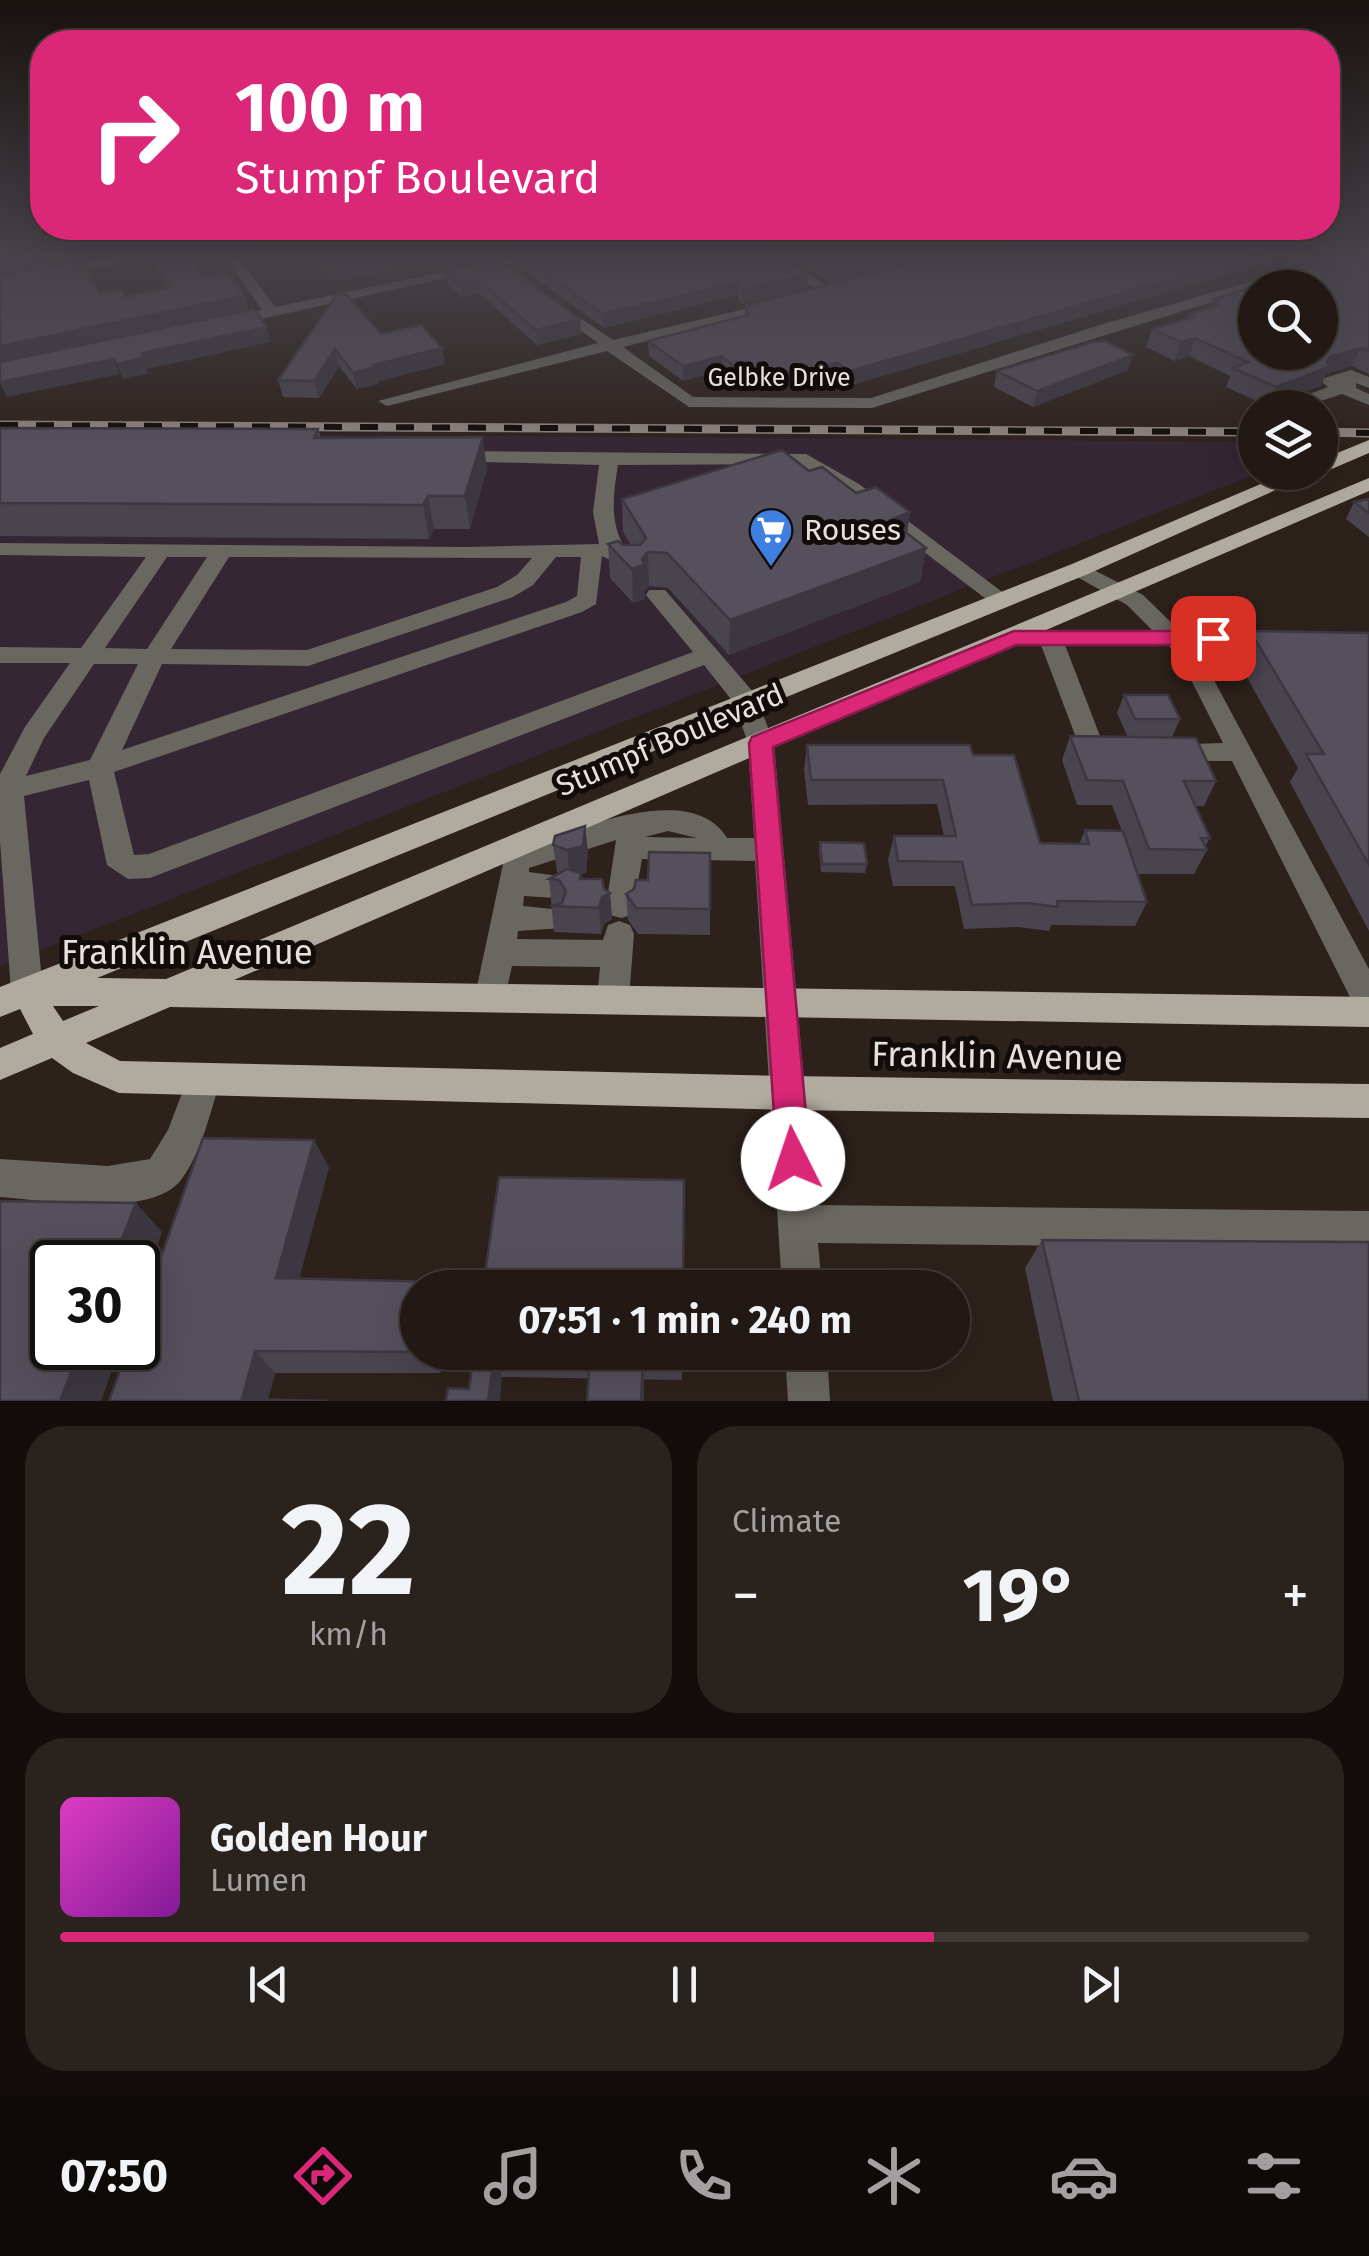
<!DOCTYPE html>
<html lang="en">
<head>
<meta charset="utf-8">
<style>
	:root { --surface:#221914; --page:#2a221d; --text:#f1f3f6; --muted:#a2a0a0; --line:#3f3834; --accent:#db2777 }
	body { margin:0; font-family:"Fira Sans",sans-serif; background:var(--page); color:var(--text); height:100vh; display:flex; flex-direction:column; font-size:38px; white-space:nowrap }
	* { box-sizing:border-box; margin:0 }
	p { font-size:32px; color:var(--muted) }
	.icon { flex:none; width:55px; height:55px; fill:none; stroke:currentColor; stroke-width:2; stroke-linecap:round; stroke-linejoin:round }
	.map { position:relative; height:1401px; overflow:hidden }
	.drawer { display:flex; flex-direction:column; gap:25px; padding:25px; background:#130e0b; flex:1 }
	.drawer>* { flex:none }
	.banner { position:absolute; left:30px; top:30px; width:1310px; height:210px; border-radius:40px; box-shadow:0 10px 40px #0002,0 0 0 2px var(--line); background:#db2777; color:#fff; overflow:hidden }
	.controls { position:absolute; left:1238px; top:270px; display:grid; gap:20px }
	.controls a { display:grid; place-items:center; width:100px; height:100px; border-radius:50%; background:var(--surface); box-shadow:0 10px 40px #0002,0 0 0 2px var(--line); font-size:50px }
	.speed { position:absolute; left:30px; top:1240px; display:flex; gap:20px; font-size:50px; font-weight:700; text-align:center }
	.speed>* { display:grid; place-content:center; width:130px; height:130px; border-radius:50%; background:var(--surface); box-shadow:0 10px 40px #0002,0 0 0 2px var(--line); line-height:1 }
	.speed .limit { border:5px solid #111; border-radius:15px; background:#fff; color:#111 }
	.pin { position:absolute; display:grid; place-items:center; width:85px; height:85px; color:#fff; margin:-42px; border-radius:20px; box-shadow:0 5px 15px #0006 }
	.me { position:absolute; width:110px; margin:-55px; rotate:356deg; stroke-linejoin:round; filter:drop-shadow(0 0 8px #0008) }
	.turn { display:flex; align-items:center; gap:35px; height:210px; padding:0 40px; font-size:45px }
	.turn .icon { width:130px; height:130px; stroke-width:2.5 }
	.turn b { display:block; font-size:70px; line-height:85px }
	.big { font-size:75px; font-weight:700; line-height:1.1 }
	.drawer .tile { flex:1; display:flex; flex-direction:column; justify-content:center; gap:15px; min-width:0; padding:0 35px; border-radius:40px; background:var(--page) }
	.drawer .dial { align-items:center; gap:0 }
	.dial b { font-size:130px; line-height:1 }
	.song { display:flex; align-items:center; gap:30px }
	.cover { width:120px; height:120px; border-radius:15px; background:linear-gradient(135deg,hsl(310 70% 55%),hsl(290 70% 35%)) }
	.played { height:10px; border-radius:5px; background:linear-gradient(90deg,var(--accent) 70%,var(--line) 70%) }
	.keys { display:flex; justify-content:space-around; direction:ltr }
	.heat { display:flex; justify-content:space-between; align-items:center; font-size:55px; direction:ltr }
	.drawer .tiles { flex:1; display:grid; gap:25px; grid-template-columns:1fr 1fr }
	.tile:last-child { grid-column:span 2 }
	.trip { position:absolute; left:400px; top:1270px; width:570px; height:100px; border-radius:50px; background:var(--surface); box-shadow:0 10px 40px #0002,0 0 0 2px var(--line); font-weight:700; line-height:100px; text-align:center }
	.tab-bar { display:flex; height:160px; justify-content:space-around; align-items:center; background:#0e0a08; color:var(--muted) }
	.tab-bar .icon { width:70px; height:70px }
	.tab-bar .on { color:var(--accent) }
	.tab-bar b { font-size:45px; color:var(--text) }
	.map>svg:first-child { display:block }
</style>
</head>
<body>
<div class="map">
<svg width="1369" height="1401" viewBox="0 0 1369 1401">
	<rect width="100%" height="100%" fill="#2d211b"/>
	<path fill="#342633" d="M0,432l1255,10v30l4,1 -1259,493z"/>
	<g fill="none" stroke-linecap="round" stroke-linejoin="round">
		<g fill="#6a6761" fill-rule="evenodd">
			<path d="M128,255h29l-157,32v-8z"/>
			<path d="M223,255h14l38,52 249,-52h26l-325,72 -8,-5 3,-3 42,-9z"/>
			<path d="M756,255h17l63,35 -12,3z"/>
			<path d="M1322,261l12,3 -462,144 -183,-1 -82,-56 -220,55 -9,-5 220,-58 -51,-37 -2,-3 7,-4 61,41 170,-40v6l-160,41 70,50 178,1 232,-74z"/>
			<path d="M1351,370l18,7v11l-13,-5v5l13,6v11l-27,-11 -43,14h-27l56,-21 -6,-5 2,-4z"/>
			<path d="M454,451l352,3 53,30 154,116 -3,5h-16l-149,-113 -50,-28 -177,1c-6,36 -9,64 14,94l-11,6 -19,-9 -6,48 -14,8 -468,160 20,83 15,-1 544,-202 -47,-57 3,-5h16l90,104 19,49 41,462 554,6v38l-551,-6 4,45h-40l-27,-427 -113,-2 -10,56 -11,3 -11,-3 -4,-9 10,-66 -87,28v4l37,5 4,9 -4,9 -11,3 -31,-2 -1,10 39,4 4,9 -4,9 -44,3 -1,8 86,1 5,-15 11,-4 11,4 4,9 -5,65 -4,10 -12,5 -12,-5 -4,-10 3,-32 -88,-1 -9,40 -12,4 -12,-4 -4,-10 34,-160 10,-3 10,3 4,8c50,-17 160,-63 194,-6h27l-6,-95 -14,-40 -30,-38 -554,213 -22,1 -21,-14 -18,-85 -65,16 19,195 -5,10 -11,4 -11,-4 -5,-10 -11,-150v-67l25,-47 45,-64h-70v-16l81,1 65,-91 -146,-2v-12l466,4 133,-3 -6,-32 6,-47 -152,-4 -2,-4zM167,557h40l-60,92 -42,-1zM229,557l303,1 -15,17 -20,12 -190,63 -136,-1zM556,557h25l-4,39 -11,6 -444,148 40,-86 146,2 205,-69 20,-12zM94,664h44l-48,96 -64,16 18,-38zM668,831l29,7 -52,-1z"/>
			<path d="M1080,563l63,32 37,36h99l12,7 -12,7h-84l174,324v47l-12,-5 -125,-250h-62l-9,-2 -4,-7 4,-7 62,-2 -43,-85 -12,-13h-103l35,91 24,8 4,7 -4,7c-16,4 -32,2 -44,-10l-39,-103h-28l-12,-7 12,-7h140l-26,-26 -55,-31 -3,-5z"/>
			<path d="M204,1063l12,4 5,12c-11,33 -19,73 -40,101 -30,39 -138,20 -181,17v-38l108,7 42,-7 18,-29 24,-63z"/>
			<path d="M785,1352h42l3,49h-42z"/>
		</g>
		<g fill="#b1aa9f" fill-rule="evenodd">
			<path d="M1297,255h20l52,19v9z"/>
			<path d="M1369,440v13l-42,18 -7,2 -1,-1 1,-12z"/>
			<path d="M1289,472h27l-228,102 -991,404 69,1 1203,-501v13l-1135,489 1135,17v30l-1199,-20 -84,36 34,18 669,15 580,8v34l-580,-8 -670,-17 -46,-20 -21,-15 -52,22v-32l33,-14 -13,-25 -20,8v-30l1072,-423zM53,1006h46l-36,15z"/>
		</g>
		<g stroke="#8f8580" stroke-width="9">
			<g id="rail">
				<path d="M0,425l1255,7"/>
				<path d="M1320,432l49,1"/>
			</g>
		</g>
		<use href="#rail" stroke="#110c09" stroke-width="6" stroke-dasharray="18" stroke-linecap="butt"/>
	</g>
	<g fill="#4a444f">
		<path d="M148,255h34l5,9 6,-1 10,13 24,-4 17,24 4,13 -248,52v-85l82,-16 17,34 23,-4 3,7 42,-8z"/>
		<path d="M274,255h207l1,5 -49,10 -5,-5 -19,2 -76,15 -23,-27 -32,6z"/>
		<path d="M519,255l288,33 -66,16 -3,-9 -134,33 -84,-61z"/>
		<path d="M781,255h160l-109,27z"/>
		<path d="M945,255h330l-2,6 -425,125 -13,-8 -65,13 -5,-5 -21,5 -23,-21 -38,11 -34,-25 -1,-15 97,-25v-10z"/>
		<path d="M1286,255h22l-18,11z"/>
		<path d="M1328,255h41v119l-17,-8 -26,8 -5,12 -53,20 -42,-19 4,-11 -41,-20 -14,5 -29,-14 6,-18 35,-10 2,-5 22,-7 3,-8 83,-26 4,-10z"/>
		<path d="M496,259l84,60 1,15 -44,11 -58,-52 -18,4 -14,-13 -2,-14z"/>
		<path d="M336,296l45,38 64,30 -66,17v3l-22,5 -18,-23 -20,32 -36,-1 -5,-17z"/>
		<path d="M1128,370l-95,37 -39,-20 3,-16z"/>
		<path d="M0,428l318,1 3,9 166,31 -17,60h-36l-5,10 -429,-3z"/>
		<path d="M809,471l47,22 54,19 -3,21 19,15 -6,34 -191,73 -61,-67 -19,-2 -5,5 1,8 -12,4 -23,-25 -2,-34 23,1 -8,-13 -1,-33z"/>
		<path d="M1369,499v38l-23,-18 8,-17z"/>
		<path d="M1250,631l119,2v298l-79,-149 8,-14 -61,-108z"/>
		<path d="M1124,695l56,24 -8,18h-44l-11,-24z"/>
		<path d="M1070,736l146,45 -12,25h-9l15,32 -5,9 2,3 -13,24h-56l9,28 -12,24 -84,-1 -2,6 -31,-4 -54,2 -9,-43h-62l-5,-26 6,-24h50l-7,-32 -129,1 -4,-35 3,-25 166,10 67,88 39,1 6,-14 37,1 -10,-26h-35l-15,-45z"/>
		<path d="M585,826l3,27 -2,20 -5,1v5l29,14 2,26 -8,5 -3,10 -47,-2 -5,-53 10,-6 -2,-1 -4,-27z"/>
		<path d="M820,842l47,22 -2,9 -44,-1 -2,-21z"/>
		<path d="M626,894l84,15v26l-72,-1 -10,-14z"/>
		<path d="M329,1167l-30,111 119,10v64h26l-3,21h-166l-7,26 -159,2z"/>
		<path d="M1042,1240l327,161h-316l-28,-133z"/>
		<path d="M474,1352h208v28l-180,-3 -33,12z"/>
	</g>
	<g fill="#3c3740">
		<path d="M33,255h46l2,5 -81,15v-14z"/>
		<path d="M277,255h33l-32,6z"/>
		<path d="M398,255h28l2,10 -19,2 -76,15 -3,-14z"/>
		<path d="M440,255h41l1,5 -49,10 -2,-13z"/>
		<path d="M889,255h52l-109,27 2,-14z"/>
		<path d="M1253,255h22l-2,6 -425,125 2,-15z"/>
		<path d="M1294,255h14l-3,7 -15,4z"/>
		<path d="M808,274l-1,14 -66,16v-14z"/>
		<path d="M477,279l2,14 -18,4 -2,-14z"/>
		<path d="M739,282l-1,13 -134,33 -1,-14z"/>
		<path d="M244,296l4,13 -248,52v-15z"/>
		<path d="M580,319l1,15 -44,11 -1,-15z"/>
		<path d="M267,327l4,15 -124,27 1,5 -25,5 -6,-15 25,-11z"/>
		<path d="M1195,338l-6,18 -14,5 6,-19z"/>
		<path d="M442,348l3,16 -66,17v3l-22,5 -4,-16 20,-8z"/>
		<path d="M1361,348l-9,18 -26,8 -5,12 -53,20 8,-19 51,-26 4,-5z"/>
		<path d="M335,349l4,17 -20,32 -5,-17z"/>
		<path d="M1133,355l-5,15 -95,37 4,-16z"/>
		<path d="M722,356l-1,14 -38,11v-15z"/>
		<path d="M114,359l6,15 -113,23 -7,-14v-1z"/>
		<path d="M837,363l-2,15 -65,13 1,-15z"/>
		<path d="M766,372l-1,14 -21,5 1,-15z"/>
		<path d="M483,437l4,32 -17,60 -5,-33z"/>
		<path d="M428,496l6,33 -5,10 -6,-34z"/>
		<path d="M910,512l-5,34 -15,-26z"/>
		<path d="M926,548l-6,34 -191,73 1,-35z"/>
		<path d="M648,552l1,34 -5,5 1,8 -12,4 -1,-34z"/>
		<path d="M585,826l3,27 -2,20 -5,1 3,26 -14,-23 -3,-27z"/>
		<path d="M610,893l2,26 -8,5 -3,10 -2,-26 3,-11z"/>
		<path d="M314,1140l15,27 -36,135 -17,-24z"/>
		<path d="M136,1203l26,29 -24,67v-37h-25z"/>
		<path d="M80,1348h40l-19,53h-41z"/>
		<path d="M255,1351l20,22 -8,28 -25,-2z"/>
		<path d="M430,1352h14l-3,21z"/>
		<path d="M494,1356l8,21 -2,24h-12z"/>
		<path d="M643,1358l1,21v22h-3z"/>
	</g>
	<g fill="#564f5c" stroke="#3c3740" stroke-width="2.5" fill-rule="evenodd">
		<path d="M0,255h33l-33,6z"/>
		<path d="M150,255h32l5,9 6,-1 10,13 24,-4 17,24 -244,50v-70l82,-16 17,34 23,-4 2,7 46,-9z"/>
		<path d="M318,255h80l-68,13z"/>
		<path d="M520,255h253l35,19 -67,16 -2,-8 -136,32z"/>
		<path d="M807,255h82l-55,13z"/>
		<path d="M945,255h308l-403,116 -13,-8 -66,13 -5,-4 -21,4 -23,-20 -39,10 -35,-25 100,-26 -3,-9z"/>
		<path d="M1328,255h9l32,12v84l-8,-3 -30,8 -4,5 2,6 -53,20 -43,-19 15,-6 -53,-24 -14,4 -29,-13 42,-12 -5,-3 28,-8 -5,-2 7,-3 -5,-2 90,-28 -3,-8zM1255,288h65v64h-65z"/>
		<path d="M496,259l84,60 -44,11 -59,-51 -18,4 -14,-13z"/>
		<path d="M346,294l35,40 40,-9 21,23 -69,17 3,2 -23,6 -18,-24 -21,32 -36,-1 58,-84z"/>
		<path d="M254,309l13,18 -125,26v5l-25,6 -3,-5 -114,23v-20z"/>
		<path d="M1105,341l28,14 -96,36 -40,-20 96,-29z"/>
		<path d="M0,428l318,1 -4,9 169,-1 -18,59h-37l-5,9 -423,-2z"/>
		<path d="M782,450l27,21 13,-4 34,26 20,-6 34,25 -20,8 36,28 -196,72 -63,-67 -19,-1 -6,7 2,6 -12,4 -24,-25 10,-3 5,4h17l6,-7 -24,-39z"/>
		<path d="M1369,499v14l-15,-11z"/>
		<path d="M1250,631l119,2v232l-63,-111h18z"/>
		<path d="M1124,695h44l12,24h-45z"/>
		<path d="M1070,736l126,2 20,43h-32l26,57h-9l6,12 -58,-1 -26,-68 -36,-1z"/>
		<path d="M807,745h163l3,10h41l26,88 49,1 -4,-14 38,1 24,71 -90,-1 1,6 -31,-4 -55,2 -10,-43 -64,-1 -4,-25h62l-13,-56h-132z"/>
		<path d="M585,826l-2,20 -16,4 -14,-5 2,-9z"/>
		<path d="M820,842l44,1 3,21h-45z"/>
		<path d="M649,852l61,1v56l-74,-1 -10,-14 8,-5 2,-9h12z"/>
		<path d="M567,869l14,4 -1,6h22l2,10 6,4 -8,4 -3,11 -49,-2 12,-3 4,-12 -7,-11 -10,-1z"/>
		<path d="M203,1138l111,2 -38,138 164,4 -1,6h-21v64l-163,-1 -13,48 85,2h-218l19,-53h10v-26z"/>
		<path d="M499,1177l185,3 -1,108h-200z"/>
		<path d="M0,1201l136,2 -23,59h-61v86h28l-20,53h-60z"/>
		<path d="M1042,1240l327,2v159h-290z"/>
		<path d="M474,1352h208v6h-39l-2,43h-54l3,-44 -96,-1 -6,45h-42l2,-13 21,1z"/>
	</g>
	<linearGradient id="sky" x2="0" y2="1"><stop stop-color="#19120f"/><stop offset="0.57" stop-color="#46434a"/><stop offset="1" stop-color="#46434a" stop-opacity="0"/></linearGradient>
	<rect width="1369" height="451" fill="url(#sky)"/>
	<path fill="#db2777" stroke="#8e194d" stroke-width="2.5" d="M1014,631h199l11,7 -11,7h-197l-243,102 37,412 -5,12 -12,4 -12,-4 -4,-12 -28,-416 3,-6z"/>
	<defs>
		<g id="supermarket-pin" transform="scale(2.25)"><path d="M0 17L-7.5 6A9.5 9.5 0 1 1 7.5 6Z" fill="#3f7fe0" stroke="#110c09"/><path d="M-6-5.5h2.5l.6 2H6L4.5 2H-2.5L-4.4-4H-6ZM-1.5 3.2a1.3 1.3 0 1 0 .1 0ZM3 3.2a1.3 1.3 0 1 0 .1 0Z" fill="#fff"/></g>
	</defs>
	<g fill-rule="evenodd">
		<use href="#supermarket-pin" x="771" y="530"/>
	</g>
	<g text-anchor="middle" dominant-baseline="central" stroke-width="10" stroke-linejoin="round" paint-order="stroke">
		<g font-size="25" fill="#e8e0dc" stroke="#110c09">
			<text x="779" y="378">Gelbke Drive</text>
		</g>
		<g font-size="30" fill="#e8e0dc" stroke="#110c09" text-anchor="start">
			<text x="804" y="530">Rouses</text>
		</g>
		<g font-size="30" fill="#e8e0dc" stroke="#110c09">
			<text transform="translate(670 740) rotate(-23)">Stumpf Boulevard</text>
		</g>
		<g font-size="35" fill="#e8e0dc" stroke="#110c09">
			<text x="187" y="952">Franklin Avenue</text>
			<text transform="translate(997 1056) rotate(1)">Franklin Avenue</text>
		</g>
	</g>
</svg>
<div class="controls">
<a><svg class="icon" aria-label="search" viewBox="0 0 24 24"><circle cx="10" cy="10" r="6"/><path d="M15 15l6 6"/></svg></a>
<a><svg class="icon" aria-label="layers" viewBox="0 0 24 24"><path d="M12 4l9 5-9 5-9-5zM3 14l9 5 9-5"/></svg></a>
</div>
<div class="speed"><div class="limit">30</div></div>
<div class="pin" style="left:1213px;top:638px;background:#d93025"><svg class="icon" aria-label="arrive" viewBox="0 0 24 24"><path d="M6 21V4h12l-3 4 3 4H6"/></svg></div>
<svg class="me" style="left:793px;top:1159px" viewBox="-20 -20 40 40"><circle r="19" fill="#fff"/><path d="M0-13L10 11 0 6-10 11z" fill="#db2777"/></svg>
<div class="trip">07:51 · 1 min · 240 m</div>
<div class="banner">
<div class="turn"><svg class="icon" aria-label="right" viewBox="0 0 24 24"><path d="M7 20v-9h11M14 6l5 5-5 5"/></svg><div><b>100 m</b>Stumpf Boulevard</div></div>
</div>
</div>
<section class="drawer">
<div class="tiles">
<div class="tile dial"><b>22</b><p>km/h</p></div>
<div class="tile"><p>Climate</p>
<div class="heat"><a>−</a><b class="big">19°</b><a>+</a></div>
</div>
<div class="tile">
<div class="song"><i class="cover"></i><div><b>Golden Hour</b><p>Lumen</p></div></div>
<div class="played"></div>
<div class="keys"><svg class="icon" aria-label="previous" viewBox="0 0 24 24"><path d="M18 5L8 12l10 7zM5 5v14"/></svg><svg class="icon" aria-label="pause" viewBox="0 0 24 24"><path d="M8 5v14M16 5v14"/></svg><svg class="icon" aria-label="next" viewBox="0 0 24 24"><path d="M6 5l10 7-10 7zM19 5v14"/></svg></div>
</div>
</div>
</section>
<nav class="tab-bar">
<b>07:50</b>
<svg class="icon on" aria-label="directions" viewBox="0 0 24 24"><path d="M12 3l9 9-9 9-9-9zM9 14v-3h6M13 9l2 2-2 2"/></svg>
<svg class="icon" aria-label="music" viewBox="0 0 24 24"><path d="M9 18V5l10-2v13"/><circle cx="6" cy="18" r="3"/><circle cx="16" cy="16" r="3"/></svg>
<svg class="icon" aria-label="phone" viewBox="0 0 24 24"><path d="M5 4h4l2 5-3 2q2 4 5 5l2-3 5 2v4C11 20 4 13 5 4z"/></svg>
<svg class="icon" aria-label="climate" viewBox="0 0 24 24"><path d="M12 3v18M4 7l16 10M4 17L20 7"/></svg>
<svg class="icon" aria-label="car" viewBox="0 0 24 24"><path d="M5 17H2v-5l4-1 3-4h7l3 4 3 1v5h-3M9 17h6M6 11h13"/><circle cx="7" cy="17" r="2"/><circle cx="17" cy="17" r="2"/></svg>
<svg class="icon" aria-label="filters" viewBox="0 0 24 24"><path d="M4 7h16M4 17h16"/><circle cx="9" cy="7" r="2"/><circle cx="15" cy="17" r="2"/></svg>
</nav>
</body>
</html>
